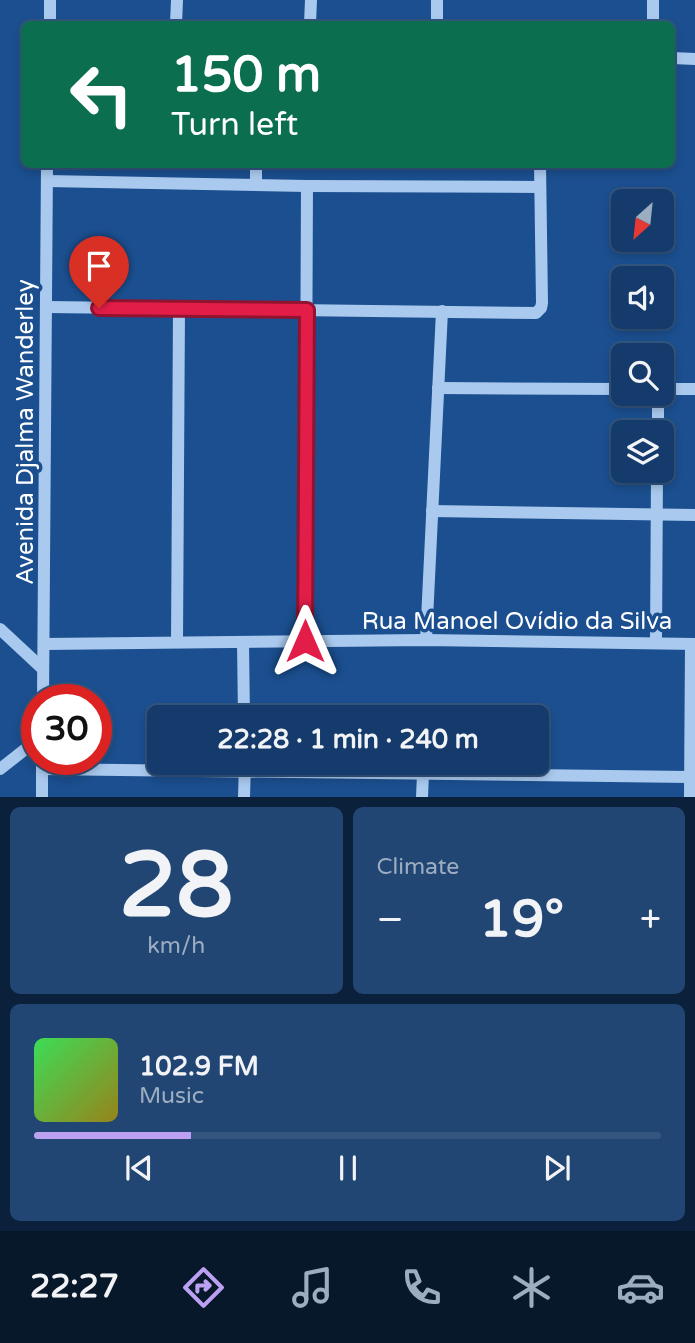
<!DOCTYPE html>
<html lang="en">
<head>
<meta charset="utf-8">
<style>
	:root { --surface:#143b6b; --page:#214673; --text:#f1f3f6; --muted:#9dadc1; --line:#33557e; --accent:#bca0f2 }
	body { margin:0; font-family:"Varela Round",sans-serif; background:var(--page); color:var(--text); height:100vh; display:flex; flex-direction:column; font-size:26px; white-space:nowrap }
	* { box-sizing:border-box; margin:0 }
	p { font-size:23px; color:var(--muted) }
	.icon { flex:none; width:38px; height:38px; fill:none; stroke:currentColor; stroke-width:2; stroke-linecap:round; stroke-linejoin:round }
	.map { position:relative; height:797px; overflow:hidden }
	.panel { display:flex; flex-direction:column; gap:10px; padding:10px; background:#0b203b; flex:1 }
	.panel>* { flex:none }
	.banner { position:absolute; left:21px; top:21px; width:654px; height:147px; border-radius:10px; box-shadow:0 4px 10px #0003,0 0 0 2px var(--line); background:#0b6e4f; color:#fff; overflow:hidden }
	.needle { width:46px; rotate:207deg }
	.fabs { position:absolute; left:611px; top:189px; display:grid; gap:14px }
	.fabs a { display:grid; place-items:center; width:63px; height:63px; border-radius:10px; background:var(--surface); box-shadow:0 4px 10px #0003,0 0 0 2px var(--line); font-size:35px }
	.speed { position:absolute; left:21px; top:684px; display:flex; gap:14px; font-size:35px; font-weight:700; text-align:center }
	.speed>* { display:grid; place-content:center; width:91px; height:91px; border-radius:50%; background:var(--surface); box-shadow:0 4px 10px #0003,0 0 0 2px var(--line); line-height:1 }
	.speed .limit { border:10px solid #d22; background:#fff; color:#111 }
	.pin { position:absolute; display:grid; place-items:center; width:60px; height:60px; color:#fff; margin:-72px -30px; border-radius:50% 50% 50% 0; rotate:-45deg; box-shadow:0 0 7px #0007 }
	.pin .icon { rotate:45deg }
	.me { position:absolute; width:77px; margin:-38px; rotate:0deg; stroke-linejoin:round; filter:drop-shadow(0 0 5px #0008) }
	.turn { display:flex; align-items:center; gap:24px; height:147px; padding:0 35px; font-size:32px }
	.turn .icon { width:91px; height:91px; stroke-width:2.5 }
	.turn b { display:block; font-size:49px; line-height:60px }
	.big { font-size:52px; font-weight:800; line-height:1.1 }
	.panel .tile { flex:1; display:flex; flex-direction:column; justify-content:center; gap:10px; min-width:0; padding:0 24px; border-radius:10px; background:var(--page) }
	.panel .dial { align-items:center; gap:0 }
	.dial b { font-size:91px; line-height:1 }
	.song { display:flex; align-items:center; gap:21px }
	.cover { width:84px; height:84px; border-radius:10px; background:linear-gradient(135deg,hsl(130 70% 55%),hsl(50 70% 35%)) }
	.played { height:7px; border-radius:4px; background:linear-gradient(90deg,var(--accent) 25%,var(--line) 25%) }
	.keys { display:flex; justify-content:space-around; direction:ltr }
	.heat { display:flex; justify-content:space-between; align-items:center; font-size:38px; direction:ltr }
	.panel .tiles { flex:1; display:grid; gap:10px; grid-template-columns:1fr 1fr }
	.tile:last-child { grid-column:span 2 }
	.trip { position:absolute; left:147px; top:705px; width:402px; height:70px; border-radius:10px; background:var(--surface); box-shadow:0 4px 10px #0003,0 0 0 2px var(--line); font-weight:800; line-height:70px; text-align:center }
	.menu { display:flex; height:112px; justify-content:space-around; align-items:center; background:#08182b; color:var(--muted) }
	.menu .icon { width:49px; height:49px }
	.menu .selected { color:var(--accent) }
	.menu b { font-size:32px; color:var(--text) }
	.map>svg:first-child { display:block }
</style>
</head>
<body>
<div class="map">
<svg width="695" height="797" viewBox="0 0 695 797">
	<rect width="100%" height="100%" fill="#1b4f8f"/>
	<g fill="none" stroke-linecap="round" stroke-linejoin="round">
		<g stroke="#a9c9ee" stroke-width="12">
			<path d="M50,24v-24"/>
			<path d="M176,24l1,-24"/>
			<path d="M310,24l1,-24"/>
			<path d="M437,24v-24"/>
			<path d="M653,24v-24"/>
			<path d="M672,58l23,1"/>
			<path d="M47,181l260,5 233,1"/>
			<path d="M256,184v-20"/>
			<path d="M46,307l490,6 5,-5 1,-5 -2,-139"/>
			<path d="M438,388l185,1"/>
			<path d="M662,389h33"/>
			<path d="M658,432v-38"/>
			<path d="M432,511l263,4"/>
			<path d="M0,629l43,40"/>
			<path d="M426,640l16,-329"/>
			<path d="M305,641l2,-455"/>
			<path d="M177,642l2,-333"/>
			<path d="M243,642l1,76"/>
			<path d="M656,643l1,-172"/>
			<path d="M44,644l382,-4 269,4"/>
			<path d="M43,700l4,-536"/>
			<path d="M0,769l37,-29"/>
			<path d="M42,769l648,8"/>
			<path d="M42,797v-37"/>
			<path d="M244,797l1,-34"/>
			<path d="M422,797l1,-23"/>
			<path d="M690,797l1,-153"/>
		</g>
	</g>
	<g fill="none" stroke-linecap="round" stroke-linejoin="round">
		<g stroke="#92132f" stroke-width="18">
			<path id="route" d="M99,308l208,2 -2,331"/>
		</g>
		<use href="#route" stroke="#e11d48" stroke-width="12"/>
	</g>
	<g text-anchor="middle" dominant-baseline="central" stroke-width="7" stroke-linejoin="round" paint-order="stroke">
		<g font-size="24" fill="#fff" stroke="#1b4f8f">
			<text transform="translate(25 432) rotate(-90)">Avenida Djalma Wanderley</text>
			<text x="517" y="621">Rua Manoel Ovídio da Silva</text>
		</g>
	</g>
</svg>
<div class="fabs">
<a><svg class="needle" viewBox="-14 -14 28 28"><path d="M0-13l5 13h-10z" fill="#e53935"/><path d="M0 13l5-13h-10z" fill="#9dadc1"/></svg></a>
<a><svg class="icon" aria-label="sound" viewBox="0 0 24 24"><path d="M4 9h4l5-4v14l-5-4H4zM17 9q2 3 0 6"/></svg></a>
<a><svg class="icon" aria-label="search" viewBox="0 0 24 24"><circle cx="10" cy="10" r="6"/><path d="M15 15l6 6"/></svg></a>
<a><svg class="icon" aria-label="layers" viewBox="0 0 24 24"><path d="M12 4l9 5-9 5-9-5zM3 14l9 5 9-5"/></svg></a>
</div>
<div class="speed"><div class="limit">30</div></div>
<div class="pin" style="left:99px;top:308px;background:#d93025"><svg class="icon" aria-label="arrive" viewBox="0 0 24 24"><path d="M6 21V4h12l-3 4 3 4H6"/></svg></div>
<svg class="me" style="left:305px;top:641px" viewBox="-20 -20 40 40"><path d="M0-17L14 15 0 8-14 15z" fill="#e11d48" stroke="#fff" stroke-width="4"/></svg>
<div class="trip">22:28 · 1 min · 240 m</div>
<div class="banner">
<div class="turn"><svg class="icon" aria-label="left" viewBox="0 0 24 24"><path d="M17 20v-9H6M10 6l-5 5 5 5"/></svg><div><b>150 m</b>Turn left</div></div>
</div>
</div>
<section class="panel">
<div class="tiles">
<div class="tile dial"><b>28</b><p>km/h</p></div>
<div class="tile"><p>Climate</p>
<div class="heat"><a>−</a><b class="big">19°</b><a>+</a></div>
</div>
<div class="tile">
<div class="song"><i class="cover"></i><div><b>102.9 FM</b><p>Music</p></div></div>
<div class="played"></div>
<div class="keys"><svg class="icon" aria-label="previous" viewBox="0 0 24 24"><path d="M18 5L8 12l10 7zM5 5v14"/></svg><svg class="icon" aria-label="pause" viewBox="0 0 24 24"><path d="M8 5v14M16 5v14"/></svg><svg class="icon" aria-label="next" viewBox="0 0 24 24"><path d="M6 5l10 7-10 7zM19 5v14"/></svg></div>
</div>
</div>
</section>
<nav class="menu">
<b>22:27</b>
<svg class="icon selected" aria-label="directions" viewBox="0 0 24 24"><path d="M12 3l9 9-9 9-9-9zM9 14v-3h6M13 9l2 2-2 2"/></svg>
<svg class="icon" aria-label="music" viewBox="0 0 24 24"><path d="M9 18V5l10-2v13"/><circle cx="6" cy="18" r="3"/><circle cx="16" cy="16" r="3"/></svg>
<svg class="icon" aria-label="phone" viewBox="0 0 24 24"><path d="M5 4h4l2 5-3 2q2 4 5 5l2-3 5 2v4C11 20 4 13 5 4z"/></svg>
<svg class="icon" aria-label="climate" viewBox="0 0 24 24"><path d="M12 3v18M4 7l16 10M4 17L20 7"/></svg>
<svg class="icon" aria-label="car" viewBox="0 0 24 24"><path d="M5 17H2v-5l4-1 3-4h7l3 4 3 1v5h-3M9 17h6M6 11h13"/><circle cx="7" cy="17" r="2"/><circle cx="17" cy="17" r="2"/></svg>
</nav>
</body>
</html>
